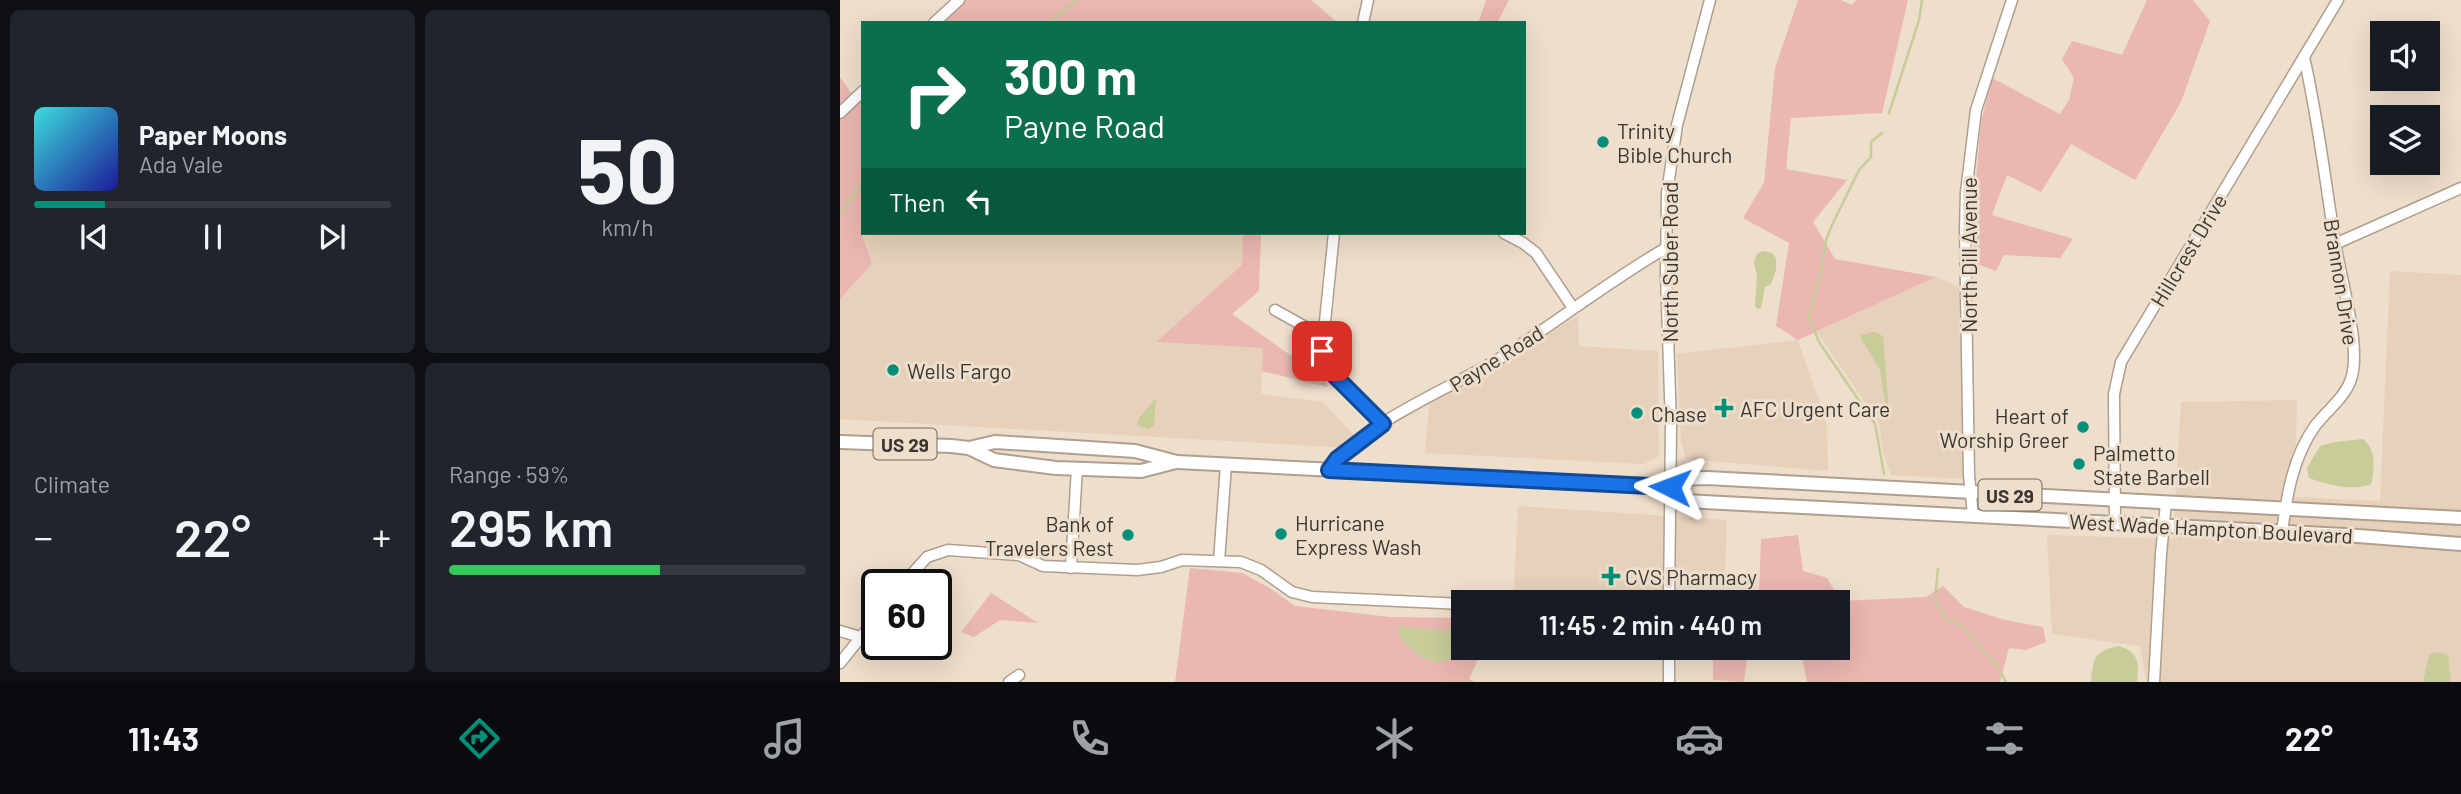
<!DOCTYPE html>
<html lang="en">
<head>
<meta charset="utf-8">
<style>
	:root { --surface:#171b24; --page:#20242c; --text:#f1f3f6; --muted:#9ea1a6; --line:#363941; --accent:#008f79 }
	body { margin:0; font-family:Barlow,sans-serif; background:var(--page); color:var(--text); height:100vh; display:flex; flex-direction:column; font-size:26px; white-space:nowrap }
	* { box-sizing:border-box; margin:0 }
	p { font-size:23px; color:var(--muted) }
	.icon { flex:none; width:38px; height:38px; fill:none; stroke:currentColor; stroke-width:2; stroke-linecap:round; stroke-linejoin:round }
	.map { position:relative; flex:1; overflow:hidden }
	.drawer { display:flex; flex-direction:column; gap:10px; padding:10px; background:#0d0f14; width:840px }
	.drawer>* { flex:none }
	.hud { position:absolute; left:21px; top:21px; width:665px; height:214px; border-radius:0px; box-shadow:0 7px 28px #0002; background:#0b6e4f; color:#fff; overflow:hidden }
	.fabs { position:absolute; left:1530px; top:21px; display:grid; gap:14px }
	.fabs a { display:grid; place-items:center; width:70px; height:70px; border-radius:0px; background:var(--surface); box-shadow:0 7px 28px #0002; font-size:35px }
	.speed { position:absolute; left:21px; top:569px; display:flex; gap:14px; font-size:35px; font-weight:700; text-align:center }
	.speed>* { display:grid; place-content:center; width:91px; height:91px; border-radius:50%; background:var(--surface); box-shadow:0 7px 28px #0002; line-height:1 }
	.speed .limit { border:4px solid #111; border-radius:10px; background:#fff; color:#111 }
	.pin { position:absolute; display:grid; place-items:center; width:60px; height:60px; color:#fff; margin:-30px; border-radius:14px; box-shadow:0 4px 10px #0006 }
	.me { position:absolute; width:77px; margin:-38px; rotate:273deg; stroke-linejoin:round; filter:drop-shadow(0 0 5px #0008) }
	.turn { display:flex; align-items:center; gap:24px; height:147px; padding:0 28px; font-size:32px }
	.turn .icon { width:91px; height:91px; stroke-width:2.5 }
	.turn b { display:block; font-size:49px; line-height:60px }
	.then { display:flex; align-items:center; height:66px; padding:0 28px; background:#0003; gap:14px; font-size:26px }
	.big { font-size:52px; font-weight:600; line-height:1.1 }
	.drawer .tile { flex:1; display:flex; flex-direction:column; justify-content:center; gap:10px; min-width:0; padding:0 24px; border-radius:10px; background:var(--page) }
	.drawer .dial { align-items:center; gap:0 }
	.dial b { font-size:91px; line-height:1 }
	.song { display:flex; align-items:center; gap:21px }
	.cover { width:84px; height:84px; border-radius:10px; background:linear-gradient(135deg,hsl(180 70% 55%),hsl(240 70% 35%)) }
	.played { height:7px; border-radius:4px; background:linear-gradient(90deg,var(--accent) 20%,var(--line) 20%) }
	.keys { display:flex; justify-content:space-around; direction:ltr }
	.heat { display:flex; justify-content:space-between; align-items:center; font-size:38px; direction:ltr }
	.charge { height:10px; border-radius:5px; background:linear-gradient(90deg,#34c759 59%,var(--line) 0) }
	.drawer .tiles { flex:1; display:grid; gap:10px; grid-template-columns:repeat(2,1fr) }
	.trip { position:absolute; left:611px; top:590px; width:399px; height:70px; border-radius:0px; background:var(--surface); box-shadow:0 7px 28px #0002; font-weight:600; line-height:70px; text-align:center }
	.menu { display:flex; height:112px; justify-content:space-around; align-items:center; background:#090b0e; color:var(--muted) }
	.menu .icon { width:49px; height:49px }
	.menu .on { color:var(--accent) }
	.menu b { font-size:32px; color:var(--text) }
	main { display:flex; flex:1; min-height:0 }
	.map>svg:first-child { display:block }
</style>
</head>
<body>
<main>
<section class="drawer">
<div class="tiles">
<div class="tile">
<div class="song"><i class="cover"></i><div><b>Paper Moons</b><p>Ada Vale</p></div></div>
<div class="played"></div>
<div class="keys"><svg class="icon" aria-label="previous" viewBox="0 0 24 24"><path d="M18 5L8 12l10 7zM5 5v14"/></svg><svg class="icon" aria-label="pause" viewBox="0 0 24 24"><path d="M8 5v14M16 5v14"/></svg><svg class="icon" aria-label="next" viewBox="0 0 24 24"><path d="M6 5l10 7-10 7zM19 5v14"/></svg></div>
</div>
<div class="tile dial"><b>50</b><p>km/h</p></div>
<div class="tile"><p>Climate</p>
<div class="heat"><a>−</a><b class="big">22°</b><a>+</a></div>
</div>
<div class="tile"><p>Range · 59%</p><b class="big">295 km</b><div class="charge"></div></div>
</div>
</section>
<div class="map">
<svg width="1621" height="682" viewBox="0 0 1621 682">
	<rect width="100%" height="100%" fill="#eedecc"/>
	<g fill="#e7d1ba">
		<path d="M23,225v8h380l-1,32 -85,77 106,6 -2,46 62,8 44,47 -527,-30v-120l32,-35 -12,-35z"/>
		<path d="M1550,271l71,4v407h-314l-7,-36 -88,-12 -5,-99 126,4 8,-137 116,-2 -2,97 85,4z"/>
		<path d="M1096,277l25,11 4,191 -74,-4 -8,-22 -4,-30 -62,-91z"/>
		<path d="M738,316l1,30 79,5 1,105 -15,8 -219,-11 4,-48z"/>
		<path d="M958,340l29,84 1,47 -142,-12 -5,-19 -4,-86z"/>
		<path d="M678,506l209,14 -2,56 -54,-3 -2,29h-86v-8l-69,-4z"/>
	</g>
	<g fill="#eab7b2">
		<path d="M122,0h349l27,23h-401z"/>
		<path d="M646,0h23l-12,23h-19z"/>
		<path d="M958,0h43l10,5 6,-5h51l-26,113 -91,5 -5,51 61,11 -34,42 22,37 101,18 -138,63 -22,-14 13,-83 -46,-25 21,-35 11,-115z"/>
		<path d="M1307,0h46l17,21 -29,81 -46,78 -64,-36 -30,48 -34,-17 -15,40 81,24 -13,19 -56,-3 -8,16 -22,-8 1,-70 6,-71 11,-44 68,36 9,-14 5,-22 -12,-19 10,-18 50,14z"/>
		<path d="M0,77l15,21 8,-7v134l-3,4 12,35 -32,35z"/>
		<path d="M403,233h18l-2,58 -27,23 75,53 12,1 9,19 -66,-16 1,-23 -107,-6 86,-77z"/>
		<path d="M958,535l5,36 24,7 14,23 85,-4 17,-11 21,21 41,13 38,7 3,15 -20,8 -17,-2 -9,34h-193l-5,-25 -12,-6v-3h48v-46h-74l-5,-8 2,-55z"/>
		<path d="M350,568l52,5 29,16 24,17 95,11 73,1v30h20l-14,31 6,3h-300z"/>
		<path d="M151,593l47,30 -38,-3 -26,17 -13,-5z"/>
		<path d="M873,648h38l-4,10 -3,24 -31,-2z"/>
	</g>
	<g fill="#c7cc99">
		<path d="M922,251l10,2 4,5v12l-5,14 -6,3 -4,21 -3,1 -3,-3 2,-30 -3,-13 3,-9z"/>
		<path d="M1034,332l6,2 3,3 6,76 -3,-5 -6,-38 -19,-32v-3z"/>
		<path d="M316,398l-2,28 -6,3 -9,-3 -2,-3 2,-5z"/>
		<path d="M1523,439c13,11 12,29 8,45 -16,8 -47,0 -62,-6l-2,-10 13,-22 14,-4z"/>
		<path d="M561,626l62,6 1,16c-15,20 -37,17 -54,0 -6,-6 -11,-11 -13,-19z"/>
		<path d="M1279,646c20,6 20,17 18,36h-46c2,-24 3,-31 28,-36z"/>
		<path d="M1595,652l7,1 6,3 3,26h-28l6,-27z"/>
	</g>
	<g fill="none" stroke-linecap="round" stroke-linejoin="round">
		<g stroke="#c7cc99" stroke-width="2.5">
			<path d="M208,23l29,-23"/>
			<path d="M1049,113l30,-93 3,-20"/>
			<path d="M1042,133l-11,9v15l-12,13 -27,55 -6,15 -6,37 -11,40 10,25 56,82 9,50"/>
			<path d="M0,214l23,-32"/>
			<path d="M1098,569l-3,30 9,18 20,11 35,41 7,13"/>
		</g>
		<g stroke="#af9f8f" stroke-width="13">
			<g id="minor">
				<path d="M94,23l25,-23"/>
				<path d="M523,23l5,-23"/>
				<path d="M0,113l23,-22"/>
				<path d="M494,233l-12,118 7,19 54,54"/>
				<path d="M664,233l19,10 13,10 37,55"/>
				<path d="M1495,244l126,-56"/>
				<path d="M435,310l43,24h6"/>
				<path d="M489,469c38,-49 119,-79 173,-112 55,-35 107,-76 164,-109"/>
				<path d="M1133,515l-4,-40 -4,-246 1,-37 10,-82 36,-110"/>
				<path d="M1275,522l-1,-128 7,-32 217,-362"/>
				<path d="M1442,532c5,-38 11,-75 33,-106 12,-16 30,-28 36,-47 11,-31 -11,-103 -16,-137 -10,-62 -17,-124 -31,-185"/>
				<path d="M379,561l7,-96"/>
				<path d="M231,568l6,-100"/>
				<path d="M63,584l24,-27 21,-7 71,5 24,11 94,4 24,-3 21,-7 59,2 20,8 31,22 20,5 151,7"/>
				<path d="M829,602l2,-176 -5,-152 1,-81 10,-68 33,-125"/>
				<path d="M0,631l20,6"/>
				<path d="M829,648v34"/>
				<path d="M0,663l37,-46"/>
				<path d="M169,682l10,-7"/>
				<path d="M1314,682l7,-128 5,-51"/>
			</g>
		</g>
		<g stroke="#af9f8f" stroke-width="16">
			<g id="major">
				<path d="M0,442l111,4 18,2 25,12 62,8 85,3 35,-9"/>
				<path d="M129,448l26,-6 140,9 42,11 493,25"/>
				<path d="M830,487l8,11 7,3 660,34 116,9"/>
				<path d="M830,487l8,-8 29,-1 754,40"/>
			</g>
		</g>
		<use href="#minor" stroke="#fff" stroke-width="10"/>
		<use href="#major" stroke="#fff" stroke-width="12"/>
	</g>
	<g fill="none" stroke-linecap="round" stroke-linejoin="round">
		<g stroke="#114b97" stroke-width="18">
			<path id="route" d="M482,351l7,19 54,54 -46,35 -8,11 341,17"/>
		</g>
		<use href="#route" stroke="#1a73e8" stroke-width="12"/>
	</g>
	<g fill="#008f79" stroke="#eedecc" stroke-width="2.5">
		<circle cx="763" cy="142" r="7"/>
		<circle cx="53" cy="370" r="7"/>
		<path d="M880.5 397.5h7v7h7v7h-7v7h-7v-7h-7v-7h7z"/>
		<circle cx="797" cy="413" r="7"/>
		<circle cx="1243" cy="427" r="7"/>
		<circle cx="1239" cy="464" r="7"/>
		<circle cx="441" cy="534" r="7"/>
		<circle cx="288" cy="535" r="7"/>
		<path d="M767.5 565.5h7v7h7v7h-7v7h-7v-7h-7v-7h7z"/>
	</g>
	<g text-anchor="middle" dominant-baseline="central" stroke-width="6" stroke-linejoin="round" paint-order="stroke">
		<g fill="#eedecc" stroke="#71685e" stroke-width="2">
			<rect x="33.5" y="428.5" width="63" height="31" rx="5"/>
			<rect x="1138.5" y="479.5" width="63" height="31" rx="5"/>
		</g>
		<g font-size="19" font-weight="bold" fill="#3c352f">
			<text x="65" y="444">US 29</text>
			<text x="1170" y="495">US 29</text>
		</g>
		<g font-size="21" fill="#3c352f" stroke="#eedecc" text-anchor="start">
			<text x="777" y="130">Trinity<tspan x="777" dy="24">Bible Church</tspan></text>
			<text x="67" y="370">Wells Fargo</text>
			<text x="900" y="408">AFC Urgent Care</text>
			<text x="811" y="413">Chase</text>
			<text x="1229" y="415" text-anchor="end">Heart of<tspan x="1229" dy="24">Worship Greer</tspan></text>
			<text x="1253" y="452">Palmetto<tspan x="1253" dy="24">State Barbell</tspan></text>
			<text x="455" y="522">Hurricane<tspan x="455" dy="24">Express Wash</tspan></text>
			<text x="274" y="523" text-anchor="end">Bank of<tspan x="274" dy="24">Travelers Rest</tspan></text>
			<text x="785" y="576">CVS Pharmacy</text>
		</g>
		<g font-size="21" fill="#3c352f" stroke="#eedecc">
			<text transform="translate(1348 250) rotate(-59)">Hillcrest Drive</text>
			<text transform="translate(1128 255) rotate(-90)">North Dill Avenue</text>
			<text transform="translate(829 262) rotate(-90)">North Suber Road</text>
			<text transform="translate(1502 282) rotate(81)">Brannon Drive</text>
			<text transform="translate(656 358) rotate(-32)">Payne Road</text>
			<text transform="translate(1371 528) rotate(3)">West Wade Hampton Boulevard</text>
		</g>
	</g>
</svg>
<div class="fabs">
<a><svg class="icon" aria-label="sound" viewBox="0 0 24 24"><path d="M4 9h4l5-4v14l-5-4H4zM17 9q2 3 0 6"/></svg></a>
<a><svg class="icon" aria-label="layers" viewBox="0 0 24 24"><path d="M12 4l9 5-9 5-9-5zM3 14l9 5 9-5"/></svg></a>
</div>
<div class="speed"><div class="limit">60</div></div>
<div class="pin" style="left:482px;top:351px;background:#d93025"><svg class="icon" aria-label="arrive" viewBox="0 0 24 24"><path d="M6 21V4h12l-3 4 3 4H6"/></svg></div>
<svg class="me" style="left:830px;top:487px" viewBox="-20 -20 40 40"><path d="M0-17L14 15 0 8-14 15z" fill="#1a73e8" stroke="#fff" stroke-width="4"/></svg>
<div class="trip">11:45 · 2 min · 440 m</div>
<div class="hud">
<div class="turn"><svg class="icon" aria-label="right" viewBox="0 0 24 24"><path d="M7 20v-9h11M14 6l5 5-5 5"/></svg><div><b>300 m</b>Payne Road</div></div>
<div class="then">Then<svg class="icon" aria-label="left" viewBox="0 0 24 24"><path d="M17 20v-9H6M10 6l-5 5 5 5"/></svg></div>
</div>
</div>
</main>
<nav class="menu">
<b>11:43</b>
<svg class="icon on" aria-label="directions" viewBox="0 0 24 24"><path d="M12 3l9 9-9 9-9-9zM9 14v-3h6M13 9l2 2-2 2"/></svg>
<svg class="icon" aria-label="music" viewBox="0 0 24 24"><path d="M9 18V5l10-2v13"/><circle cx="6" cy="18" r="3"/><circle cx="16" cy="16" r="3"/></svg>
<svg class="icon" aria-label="phone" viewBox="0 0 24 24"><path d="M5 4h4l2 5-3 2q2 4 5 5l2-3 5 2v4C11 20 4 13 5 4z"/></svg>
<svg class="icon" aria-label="climate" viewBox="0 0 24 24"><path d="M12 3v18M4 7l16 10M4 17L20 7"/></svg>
<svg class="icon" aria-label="car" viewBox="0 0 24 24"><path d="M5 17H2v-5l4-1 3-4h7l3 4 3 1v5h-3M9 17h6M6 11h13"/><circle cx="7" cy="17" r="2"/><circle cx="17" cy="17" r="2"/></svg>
<svg class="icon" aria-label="filters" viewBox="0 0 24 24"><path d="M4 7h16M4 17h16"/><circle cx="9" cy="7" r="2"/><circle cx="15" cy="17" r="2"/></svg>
<b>22°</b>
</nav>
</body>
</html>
